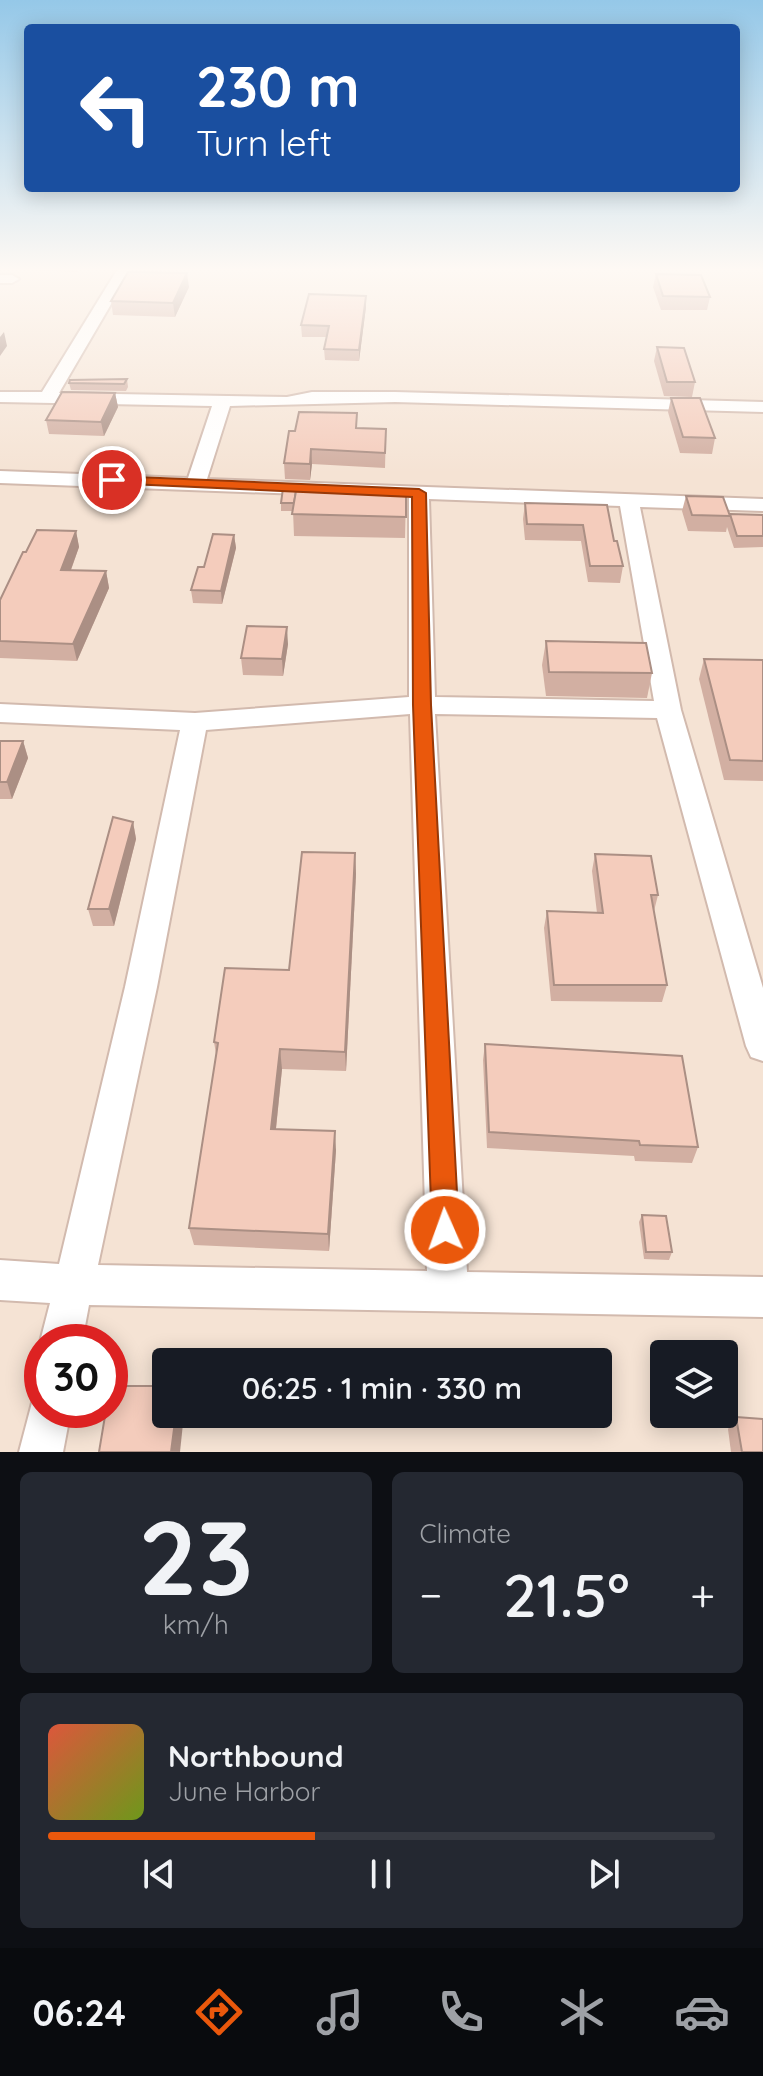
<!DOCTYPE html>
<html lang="en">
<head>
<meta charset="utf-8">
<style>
	:root { --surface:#171b24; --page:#242831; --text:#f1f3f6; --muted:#9ea1a6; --line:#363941; --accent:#ea580c }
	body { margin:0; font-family:Quicksand,sans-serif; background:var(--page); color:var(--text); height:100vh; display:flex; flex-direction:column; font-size:30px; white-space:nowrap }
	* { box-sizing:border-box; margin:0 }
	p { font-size:26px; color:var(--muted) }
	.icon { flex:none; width:44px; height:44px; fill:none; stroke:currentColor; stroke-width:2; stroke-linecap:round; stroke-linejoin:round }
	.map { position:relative; height:1452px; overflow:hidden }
	.drawer { display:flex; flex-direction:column; gap:20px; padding:20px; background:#0d0f14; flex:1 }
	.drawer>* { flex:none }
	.top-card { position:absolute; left:24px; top:24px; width:716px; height:168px; border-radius:8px; box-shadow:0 4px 20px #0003; background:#1a4fa0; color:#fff; overflow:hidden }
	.tools { position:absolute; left:650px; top:1340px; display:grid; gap:16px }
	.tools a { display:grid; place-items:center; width:88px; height:88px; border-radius:8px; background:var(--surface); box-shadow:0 4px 20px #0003; font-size:40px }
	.speed { position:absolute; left:24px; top:1324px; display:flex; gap:16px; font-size:40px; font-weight:700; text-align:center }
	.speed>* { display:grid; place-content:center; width:104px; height:104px; border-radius:50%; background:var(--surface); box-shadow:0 4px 20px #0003; line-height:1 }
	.speed .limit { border:12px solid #d22; background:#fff; color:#111 }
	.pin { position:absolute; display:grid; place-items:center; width:68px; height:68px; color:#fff; margin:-34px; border:4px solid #fff; border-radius:50%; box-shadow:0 2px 8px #0007 }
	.me { position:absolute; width:88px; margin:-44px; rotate:358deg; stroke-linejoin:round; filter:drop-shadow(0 0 6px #0008) }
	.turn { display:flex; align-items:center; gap:28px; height:168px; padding:0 40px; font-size:36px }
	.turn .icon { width:104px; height:104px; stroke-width:2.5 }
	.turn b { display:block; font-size:56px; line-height:68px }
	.big { font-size:60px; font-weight:600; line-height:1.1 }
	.drawer .tile { flex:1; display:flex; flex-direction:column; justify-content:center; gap:12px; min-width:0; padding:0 28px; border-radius:12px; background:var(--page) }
	.drawer .dial { align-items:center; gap:0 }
	.dial b { font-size:104px; line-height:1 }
	.song { display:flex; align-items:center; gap:24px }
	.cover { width:96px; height:96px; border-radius:12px; background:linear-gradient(135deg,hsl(10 70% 55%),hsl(80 70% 35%)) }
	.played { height:8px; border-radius:4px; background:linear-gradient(90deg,var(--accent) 40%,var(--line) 40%) }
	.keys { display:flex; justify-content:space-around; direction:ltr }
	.heat { display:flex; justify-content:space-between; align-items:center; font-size:44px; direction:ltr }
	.drawer .tiles { flex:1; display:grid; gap:20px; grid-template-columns:1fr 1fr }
	.tile:last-child { grid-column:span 2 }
	.trip { position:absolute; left:152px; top:1348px; width:460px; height:80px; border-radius:8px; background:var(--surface); box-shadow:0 4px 20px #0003; font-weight:600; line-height:80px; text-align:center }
	.menu { display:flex; height:128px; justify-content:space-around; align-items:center; background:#090b0e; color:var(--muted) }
	.menu .icon { width:56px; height:56px }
	.menu .active { color:var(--accent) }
	.menu b { font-size:36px; color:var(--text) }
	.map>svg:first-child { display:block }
</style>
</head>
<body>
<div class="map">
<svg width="763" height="1452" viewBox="0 0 763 1452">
	<rect width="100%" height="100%" fill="#fdf2e6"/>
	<path fill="#f5e3d4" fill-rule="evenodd" d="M0,270h763v1182h-763zM42,1342h68v68h-68zM664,1354h60v60h-60zM166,1362h432v52h-432z"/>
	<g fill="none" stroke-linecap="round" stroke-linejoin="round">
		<g stroke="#d2baae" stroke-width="4">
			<g id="street">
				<path d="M117,270h14l-72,123 228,4 25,-5h83l368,10v10l-368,-10 -165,4 -23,73 556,20v12l-123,-4 41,203 82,278v73l-12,-4 -5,-11 -89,-328 -222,-4 32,558 296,5v40l-674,-12 -7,37h-40v4l-2,-4 10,-39 -50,-3v-40l59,4 66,-277 55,-257 -180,-8v-18l195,9 214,-16v-199l-409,-15v-12l188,7 24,-72 -212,-4v-10h42zM429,499l191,7 34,195 -219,-4zM410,714l17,557 -329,-6 59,-278 49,-257z"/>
				<path d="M0,275h12l7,4 -7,4h-12z"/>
				<path d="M42,1391v19h29l-8,42h-44l15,-57z"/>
			</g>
		</g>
		<use href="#street" fill="#fff" fill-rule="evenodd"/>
	</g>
	<g fill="#d2afa2">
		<path d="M26,270h52l-1,2z"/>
		<path d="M656,274l54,23 -3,13h-46l-8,-23z"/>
		<path d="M189,287l-14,30 -62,-2 -2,-14z"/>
		<path d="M366,296v11l-7,54 -34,-1 -1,-11 3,-12h-25l-1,-12z"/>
		<path d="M657,347l38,35 -3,15 -28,-1 -10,-35z"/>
		<path d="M127,379l1,8 -2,4 -55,-1 -2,-7z"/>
		<path d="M115,393l3,14 -14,29 -55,-2 -3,-14z"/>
		<path d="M671,398l44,40 -3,16 -32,-1 -12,-41z"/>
		<path d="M358,428l28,1 -1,39 -73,-4 -2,16 -25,-1 -1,-16 5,-32z"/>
		<path d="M309,491l97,2 -1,45 -111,-2 -1,-25h-12v-8z"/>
		<path d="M686,496l44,18 33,1v32l-29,1 -7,-21 -1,5 -38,-1 -6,-20z"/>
		<path d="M525,503l82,2 7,36 9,25 -3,17 -32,-1 -7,-41 -56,-1 -2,-21z"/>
		<path d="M76,531l3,16 -8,23 35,1 3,17 -32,73 -77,-3v-58l26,-48z"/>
		<path d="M234,535l2,13 -14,56 -29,-1 -2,-13 13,-23z"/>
		<path d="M546,641l106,32 -5,25 -101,-2 -4,-31z"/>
		<path d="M288,644l-5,32 -40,-1 -2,-17z"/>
		<path d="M704,659l59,1v121l-39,-1 -25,-101z"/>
		<path d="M0,741h23l5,17 -16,41h-12z"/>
		<path d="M133,822l3,17 -22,87h-21l-5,-17z"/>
		<path d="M355,853l1,21 -10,197 -64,-2 -6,60 60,21 -7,101 -135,-6 -5,-17 27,-174 -2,-12 75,-72z"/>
		<path d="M595,854l63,41 -4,16 13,74 -5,17 -111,-1 -7,-73 3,-17 50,2 -5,-42z"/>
		<path d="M485,1044l213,103 -6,16 -57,-2 -1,-5 -147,-8 -4,-88z"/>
		<path d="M642,1215l30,37 -3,8 -25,-1 -5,-37z"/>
		<path d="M736,1417l27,35h-32l-3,-23z"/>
	</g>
	<g fill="#ab8f84">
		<path d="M187,273l2,14 -14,30 -2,-14z"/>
		<path d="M366,296v11l-7,54v-11z"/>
		<path d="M4,332l3,14 -7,10v-19z"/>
		<path d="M115,393l3,14 -14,29 -3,-14z"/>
		<path d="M311,449l1,15 -2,16v-16z"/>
		<path d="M76,531l3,16 -14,39 -4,-16z"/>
		<path d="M234,535l2,13 -14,56 -1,-13z"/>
		<path d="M106,571l3,17 -32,73 -4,-17z"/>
		<path d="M287,627l1,17 -5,32 -1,-17z"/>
		<path d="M23,741l5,17 -16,41 -5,-17z"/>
		<path d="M133,822l3,17 -22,87 -5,-17z"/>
		<path d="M355,853l1,21 -10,197 -1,-19z"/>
		<path d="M280,1049l2,20 -8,78 -3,-18z"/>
		<path d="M335,1131l1,19 -7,101 -1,-17z"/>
		<path d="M176,1414h8l-4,38h-9z"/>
	</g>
	<g fill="#f4ccbc" stroke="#ab8f84" stroke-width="2">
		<path d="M128,272l59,1 -14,30 -62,-2z"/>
		<path d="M656,274l45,1 9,22 -47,-1z"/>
		<path d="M309,294l57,2 -7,54 -35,-1 5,-23 -28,-1z"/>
		<path d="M657,347l27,1 11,34h-28z"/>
		<path d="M127,379l-3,5 -55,-1 1,-3z"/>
		<path d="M62,392l53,1 -14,29 -55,-2z"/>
		<path d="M671,398h29l15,40 -32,-1z"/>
		<path d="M299,412l58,1 -1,15 30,1 -1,24 -74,-4 -1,15 -26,-1 5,-32h6z"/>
		<path d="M283,488l26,1v2h-13l-2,12h-13z"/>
		<path d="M296,491l110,2v24l-114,-3z"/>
		<path d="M686,496l37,1 7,19 -38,-1z"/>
		<path d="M525,503l82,2 7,36h3l6,25h-33l-7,-41 -56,-1z"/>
		<path d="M730,514l33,1v21h-26z"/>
		<path d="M37,530l39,1 -15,39 45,1 -33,73 -73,-3v-41l23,-48h3z"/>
		<path d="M213,534l21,1 -13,56 -30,-1 7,-23h6z"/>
		<path d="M247,626l40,1 -5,32 -41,-1z"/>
		<path d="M546,641l100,2 6,30 -103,-1z"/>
		<path d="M704,659l59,1v101l-33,-1z"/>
		<path d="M0,741h23l-16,41h-7z"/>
		<path d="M113,817l20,5 -24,87h-21z"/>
		<path d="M302,852l53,1 -10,199 -65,-3 -9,80 64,2 -7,103 -139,-6 29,-185 -4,-1 11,-74 64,2z"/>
		<path d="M595,854l56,2 7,39h-7l16,90h-113l-7,-74 56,2z"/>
		<path d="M485,1044l197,12 16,91 -58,-2 -1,-4 -150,-9z"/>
		<path d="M642,1215l24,1 6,36h-26z"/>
		<path d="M110,1386h56v28h10l-5,38h-72l7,-42h4z"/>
		<path d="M736,1417l27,2v33h-21z"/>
	</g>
	<linearGradient id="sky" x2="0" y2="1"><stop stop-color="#95c8e8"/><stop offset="0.57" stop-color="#fef9f4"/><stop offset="1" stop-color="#fef9f4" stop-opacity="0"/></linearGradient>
	<rect width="763" height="473" fill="url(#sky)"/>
	<path fill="#ea580c" stroke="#983908" stroke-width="2" d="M112,476l307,13 7,4 5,212 28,525 -4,10 -10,4 -9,-4 -4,-10 -19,-525 -1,-208 -305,-14v-6z"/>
</svg>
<div class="tools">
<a><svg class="icon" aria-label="layers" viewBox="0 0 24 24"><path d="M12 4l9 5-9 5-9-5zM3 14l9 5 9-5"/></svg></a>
</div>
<div class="speed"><div class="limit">30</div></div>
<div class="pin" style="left:112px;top:480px;background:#d93025"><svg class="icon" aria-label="arrive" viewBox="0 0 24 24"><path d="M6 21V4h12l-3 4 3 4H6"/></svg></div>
<svg class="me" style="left:445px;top:1230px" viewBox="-20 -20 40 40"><circle r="17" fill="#ea580c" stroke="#fff" stroke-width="3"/><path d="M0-11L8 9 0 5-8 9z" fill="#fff"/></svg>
<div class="trip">06:25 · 1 min · 330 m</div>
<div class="top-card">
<div class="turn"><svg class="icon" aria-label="left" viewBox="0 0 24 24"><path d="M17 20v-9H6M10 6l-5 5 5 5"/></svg><div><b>230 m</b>Turn left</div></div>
</div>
</div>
<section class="drawer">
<div class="tiles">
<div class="tile dial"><b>23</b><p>km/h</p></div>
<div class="tile"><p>Climate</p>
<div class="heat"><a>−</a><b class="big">21.5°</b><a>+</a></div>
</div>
<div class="tile">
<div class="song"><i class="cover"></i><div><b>Northbound</b><p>June Harbor</p></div></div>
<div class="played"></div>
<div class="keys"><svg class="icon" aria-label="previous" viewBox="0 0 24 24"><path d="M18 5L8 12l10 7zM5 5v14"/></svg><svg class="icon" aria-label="pause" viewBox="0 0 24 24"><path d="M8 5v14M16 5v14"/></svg><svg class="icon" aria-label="next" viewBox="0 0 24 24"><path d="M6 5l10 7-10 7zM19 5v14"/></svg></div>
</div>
</div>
</section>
<nav class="menu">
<b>06:24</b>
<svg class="icon active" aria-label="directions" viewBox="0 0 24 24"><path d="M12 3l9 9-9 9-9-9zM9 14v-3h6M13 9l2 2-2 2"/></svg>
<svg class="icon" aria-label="music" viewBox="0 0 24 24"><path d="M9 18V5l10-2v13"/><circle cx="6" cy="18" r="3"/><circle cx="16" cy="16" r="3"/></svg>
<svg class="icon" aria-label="phone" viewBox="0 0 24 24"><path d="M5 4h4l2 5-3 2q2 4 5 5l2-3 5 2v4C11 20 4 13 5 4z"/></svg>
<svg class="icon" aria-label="climate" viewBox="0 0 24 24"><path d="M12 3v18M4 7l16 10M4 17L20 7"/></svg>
<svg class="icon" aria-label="car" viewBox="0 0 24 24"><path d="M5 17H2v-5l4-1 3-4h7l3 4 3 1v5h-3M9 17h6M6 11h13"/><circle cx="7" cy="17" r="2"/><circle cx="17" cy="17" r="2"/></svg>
</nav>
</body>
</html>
